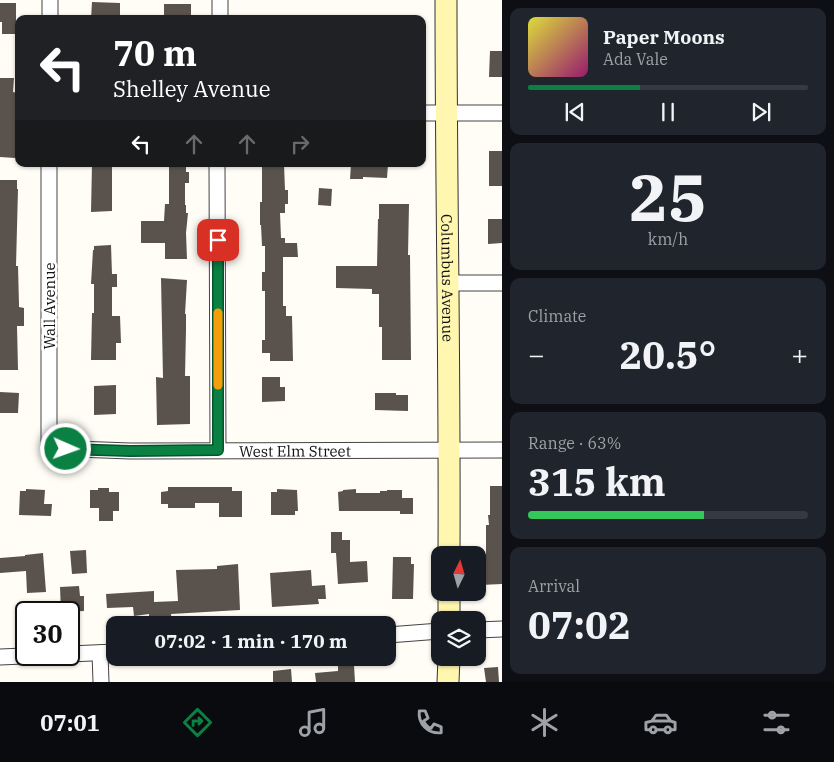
<!DOCTYPE html>
<html lang="en">
<head>
<meta charset="utf-8">
<style>
	:root { --surface:#171b24; --page:#20242c; --text:#f1f3f6; --muted:#9ea1a6; --line:#363941; --accent:#0b8043 }
	body { margin:0; font-family:"IBM Plex Serif",serif; background:var(--page); color:var(--text); height:100vh; display:flex; flex-direction:column; font-size:19px; white-space:nowrap }
	* { box-sizing:border-box; margin:0 }
	p { font-size:16px; color:var(--muted) }
	.icon { flex:none; width:28px; height:28px; fill:none; stroke:currentColor; stroke-width:2; stroke-linecap:round; stroke-linejoin:round }
	.map { position:relative; flex:1; overflow:hidden }
	.details { display:flex; flex-direction:column; gap:8px; padding:8px; background:#0d0f14; width:332px }
	.details>* { flex:none }
	.guide { position:absolute; left:15px; top:15px; width:411px; height:152px; border-radius:10px; box-shadow:0 1px 4px #0004; background:#202124; color:#fff; overflow:hidden }
	.needle { width:32px; rotate:5deg }
	.fabs { position:absolute; left:431px; top:546px; display:grid; gap:10px }
	.fabs a { display:grid; place-items:center; width:55px; height:55px; border-radius:10px; background:var(--surface); box-shadow:0 1px 4px #0004; font-size:25px }
	.speed { position:absolute; left:15px; top:601px; display:flex; gap:10px; font-size:25px; font-weight:700; text-align:center }
	.speed>* { display:grid; place-content:center; width:65px; height:65px; border-radius:50%; background:var(--surface); box-shadow:0 1px 4px #0004; line-height:1 }
	.speed .limit { border:2px solid #111; border-radius:8px; background:#fff; color:#111 }
	.pin { position:absolute; display:grid; place-items:center; width:42px; height:42px; color:#fff; margin:-21px; border-radius:10px; box-shadow:0 2px 8px #0006 }
	.me { position:absolute; width:55px; margin:-28px; rotate:92deg; stroke-linejoin:round; filter:drop-shadow(0 0 4px #0008) }
	.turn { display:flex; align-items:center; gap:18px; height:105px; padding:0 15px; font-size:22px }
	.turn .icon { width:65px; height:65px; stroke-width:2.5 }
	.turn b { display:block; font-size:35px; line-height:42px }
	.lanes { display:flex; align-items:center; height:48px; padding:0 15px; background:#0003; justify-content:center; gap:25px; direction:ltr }
	.lanes .off { opacity:.35 }
	.big { font-size:38px; font-weight:700; line-height:1.1 }
	.details .widget { flex:1; display:flex; flex-direction:column; justify-content:center; gap:8px; min-width:0; padding:0 18px; border-radius:10px; background:var(--page) }
	.details .dial { align-items:center; gap:0 }
	.dial b { font-size:65px; line-height:1 }
	.song { display:flex; align-items:center; gap:15px }
	.cover { width:60px; height:60px; border-radius:8px; background:linear-gradient(135deg,hsl(60 70% 55%),hsl(320 70% 35%)) }
	.played { height:5px; border-radius:2px; background:linear-gradient(90deg,var(--accent) 40%,var(--line) 40%) }
	.keys { display:flex; justify-content:space-around; direction:ltr }
	.heat { display:flex; justify-content:space-between; align-items:center; font-size:28px; direction:ltr }
	.charge { height:8px; border-radius:4px; background:linear-gradient(90deg,#34c759 63%,var(--line) 0) }
	.trip { position:absolute; left:106px; top:616px; width:290px; height:50px; border-radius:10px; background:var(--surface); box-shadow:0 1px 4px #0004; font-weight:700; line-height:50px; text-align:center }
	.tab-bar { display:flex; height:80px; justify-content:space-around; align-items:center; background:#090b0e; color:var(--muted) }
	.tab-bar .icon { width:35px; height:35px }
	.tab-bar .on { color:var(--accent) }
	.tab-bar b { font-size:22px; color:var(--text) }
	main { display:flex; flex:1; min-height:0 }
	.map>svg:first-child { display:block }
</style>
</head>
<body>
<main>
<div class="map">
<svg width="502" height="682" viewBox="0 0 502 682">
	<rect width="100%" height="100%" fill="#fffdf5"/>
	<g fill="#5a524d">
		<path d="M92,2l28,1v16h-29z"/>
		<path d="M0,3h16v31h-14v-12h-2z"/>
		<rect x="164" y="4" width="27" height="15"/>
		<path d="M490,51h12v26h-13z"/>
		<path d="M0,78h14l-1,14 5,1 1,30h-4v35l-15,-1z"/>
		<rect x="489" y="151" width="13" height="35"/>
		<path d="M92,164h20v47l-21,1z"/>
		<path d="M169,164h17v8h3v11h-4v22h1v8h2l-2,20 1,26h-22v-16h-24v-22h23l1,-17h4z"/>
		<path d="M262,164h22l1,26h3v14h-3v9h-5l1,25h4v5h12l1,14h-15v49h3v10h6l1,45h-23v-8h-8v-13h3v-49h-3v-19h3v-26h-3l-1,-21h-1v-23h2z"/>
		<path d="M351,164h37l-1,14 -24,-1v2h-13z"/>
		<path d="M0,180h17v9h1l-2,77h2l1,39v2l5,1v18h-7l1,44h-18z"/>
		<path d="M319,188l13,1 -1,17 -13,-1z"/>
		<path d="M379,204h30l-1,51h2l1,105h-29v-33h-3v-33h-7v-5l-36,-1v-22h41l1,-47h1z"/>
		<path d="M488,219h14v24l-14,1z"/>
		<path d="M111,245l1,29h5v13h-5v29h8l1,27h-5v17h-25l1,-47h2v-29h-3l2,-34h1v-4z"/>
		<path d="M161,278l26,2 -2,34h1v16l-1,46h5v48l-33,1 -1,-48 7,1z"/>
		<path d="M262,377h18v10h5v14l-23,1z"/>
		<path d="M116,385v29l-22,1v-29z"/>
		<path d="M0,392l19,1 -1,20h-18z"/>
		<path d="M375,393h21v2h12v16l-33,-1z"/>
		<path d="M490,486h12v98l-22,1 -1,-17h4l-1,-14h4v-29h3l-1,-10h2z"/>
		<path d="M168,487h64v4h10v26h-23v-14h-24v5h-27v-4h-7v-12l7,-1z"/>
		<path d="M98,488h11v4h10v19h-6v10h-14v-13h-9v-18h8z"/>
		<path d="M26,489l19,1 -1,14h8l-1,12 -32,-1 1,-24h6z"/>
		<path d="M277,489l20,1 1,21h-3v4h-24v-23h6z"/>
		<path d="M356,489v4h24v-2h7v-1h15v8h11v16h-13v-3h-61l-1,-19 5,-1v-1z"/>
		<path d="M331,532h11v8h8v22l17,-1 1,21 -30,2 -2,-31h-5z"/>
		<path d="M86,550l1,23 -15,1 -2,-23z"/>
		<path d="M43,553l3,39 -19,1 -1,-22 -26,2v-15l25,-2v-1z"/>
		<path d="M393,557h18v7h3l-1,35h-21z"/>
		<path d="M238,564l2,46 -69,4 1,10 -23,1v-11l-15,2 -1,-9 -26,1 -1,-14 48,-3v11l24,-1 -2,-31 41,-1v-3z"/>
		<path d="M311,570l1,16 13,-1 1,14h-8l1,5 -47,3 -2,-34z"/>
		<path d="M79,586l1,10h4v15l-23,1 -1,-25z"/>
		<path d="M354,665l1,17h-39l-1,-9 23,-2v-5z"/>
		<path d="M498,667l1,15h-13l-2,-14z"/>
		<path d="M291,669l1,13h-19v-11z"/>
	</g>
	<g fill="none" stroke-linecap="round" stroke-linejoin="round">
		<g stroke="#444" stroke-width="17">
			<g id="street">
				<path d="M50,19v-19"/>
				<path d="M220,19v-19"/>
				<path d="M422,113h80"/>
				<path id="s1" d="M49,164v284l81,3 372,-1"/>
				<path d="M217,164l1,286"/>
				<path d="M447,283h55"/>
				<path d="M478,630l24,-1"/>
				<path d="M388,635l52,-4"/>
				<path d="M100,653l1,29"/>
				<path d="M69,654l46,-2"/>
				<path d="M0,657l47,-2"/>
			</g>
		</g>
		<g stroke="#333" stroke-width="23">
			<g id="secondary">
				<path id="s2" d="M446,0c0,185 4,370 3,555"/>
				<path d="M449,620v-28"/>
				<path d="M448,682l1,-24"/>
			</g>
		</g>
		<use href="#street" stroke="#fff" stroke-width="15"/>
		<use href="#secondary" stroke="#fff6b0" stroke-width="21"/>
	</g>
	<g fill="none" stroke-linecap="round" stroke-linejoin="round">
		<g stroke="#07532c" stroke-width="12">
			<path id="route" d="M66,449l64,2 88,-1v-210"/>
		</g>
		<use href="#route" stroke="#0b8043" stroke-width="9"/>
		<path stroke="#f59e0b" stroke-width="9" d="M218,313v72"/>
	</g>
	<g text-anchor="middle" dominant-baseline="central" stroke-width="5" stroke-linejoin="round" paint-order="stroke">
		<g font-size="15" fill="#111" stroke="#fff">
			<text stroke="none"><textPath href="#s2" startOffset="278">Columbus Avenue</textPath></text>
			<text transform="translate(49 306) rotate(-90)">Wall Avenue</text>
			<text stroke="none"><textPath href="#s1" startOffset="530">West Elm Street</textPath></text>
		</g>
	</g>
</svg>
<div class="fabs">
<a><svg class="needle" viewBox="-14 -14 28 28"><path d="M0-13l5 13h-10z" fill="#e53935"/><path d="M0 13l5-13h-10z" fill="#9ea1a6"/></svg></a>
<a><svg class="icon" aria-label="layers" viewBox="0 0 24 24"><path d="M12 4l9 5-9 5-9-5zM3 14l9 5 9-5"/></svg></a>
</div>
<div class="speed"><div class="limit">30</div></div>
<div class="pin" style="left:218px;top:240px;background:#d93025"><svg class="icon" aria-label="arrive" viewBox="0 0 24 24"><path d="M6 21V4h12l-3 4 3 4H6"/></svg></div>
<svg class="me" style="left:66px;top:449px" viewBox="-20 -20 40 40"><circle r="17" fill="#0b8043" stroke="#fff" stroke-width="3"/><path d="M0-11L8 9 0 5-8 9z" fill="#fff"/></svg>
<div class="trip">07:02 · 1 min · 170 m</div>
<div class="guide">
<div class="turn"><svg class="icon" aria-label="left" viewBox="0 0 24 24"><path d="M17 20v-9H6M10 6l-5 5 5 5"/></svg><div><b>70 m</b>Shelley Avenue</div></div>
<div class="lanes"><svg class="icon" aria-label="left" viewBox="0 0 24 24"><path d="M17 20v-9H6M10 6l-5 5 5 5"/></svg><svg class="icon off" aria-label="ahead" viewBox="0 0 24 24"><path d="M12 20V5M6 11l6-6 6 6"/></svg><svg class="icon off" aria-label="ahead" viewBox="0 0 24 24"><path d="M12 20V5M6 11l6-6 6 6"/></svg><svg class="icon off" aria-label="right" viewBox="0 0 24 24"><path d="M7 20v-9h11M14 6l5 5-5 5"/></svg></div>
</div>
</div>
<section class="details">
<div class="widget">
<div class="song"><i class="cover"></i><div><b>Paper Moons</b><p>Ada Vale</p></div></div>
<div class="played"></div>
<div class="keys"><svg class="icon" aria-label="previous" viewBox="0 0 24 24"><path d="M18 5L8 12l10 7zM5 5v14"/></svg><svg class="icon" aria-label="pause" viewBox="0 0 24 24"><path d="M8 5v14M16 5v14"/></svg><svg class="icon" aria-label="next" viewBox="0 0 24 24"><path d="M6 5l10 7-10 7zM19 5v14"/></svg></div>
</div>
<div class="widget dial"><b>25</b><p>km/h</p></div>
<div class="widget"><p>Climate</p>
<div class="heat"><a>−</a><b class="big">20.5°</b><a>+</a></div>
</div>
<div class="widget"><p>Range · 63%</p><b class="big">315 km</b><div class="charge"></div></div>
<div class="widget"><p>Arrival</p><b class="big">07:02</b></div>
</section>
</main>
<nav class="tab-bar">
<b>07:01</b>
<svg class="icon on" aria-label="directions" viewBox="0 0 24 24"><path d="M12 3l9 9-9 9-9-9zM9 14v-3h6M13 9l2 2-2 2"/></svg>
<svg class="icon" aria-label="music" viewBox="0 0 24 24"><path d="M9 18V5l10-2v13"/><circle cx="6" cy="18" r="3"/><circle cx="16" cy="16" r="3"/></svg>
<svg class="icon" aria-label="phone" viewBox="0 0 24 24"><path d="M5 4h4l2 5-3 2q2 4 5 5l2-3 5 2v4C11 20 4 13 5 4z"/></svg>
<svg class="icon" aria-label="climate" viewBox="0 0 24 24"><path d="M12 3v18M4 7l16 10M4 17L20 7"/></svg>
<svg class="icon" aria-label="car" viewBox="0 0 24 24"><path d="M5 17H2v-5l4-1 3-4h7l3 4 3 1v5h-3M9 17h6M6 11h13"/><circle cx="7" cy="17" r="2"/><circle cx="17" cy="17" r="2"/></svg>
<svg class="icon" aria-label="filters" viewBox="0 0 24 24"><path d="M4 7h16M4 17h16"/><circle cx="9" cy="7" r="2"/><circle cx="15" cy="17" r="2"/></svg>
</nav>
</body>
</html>
